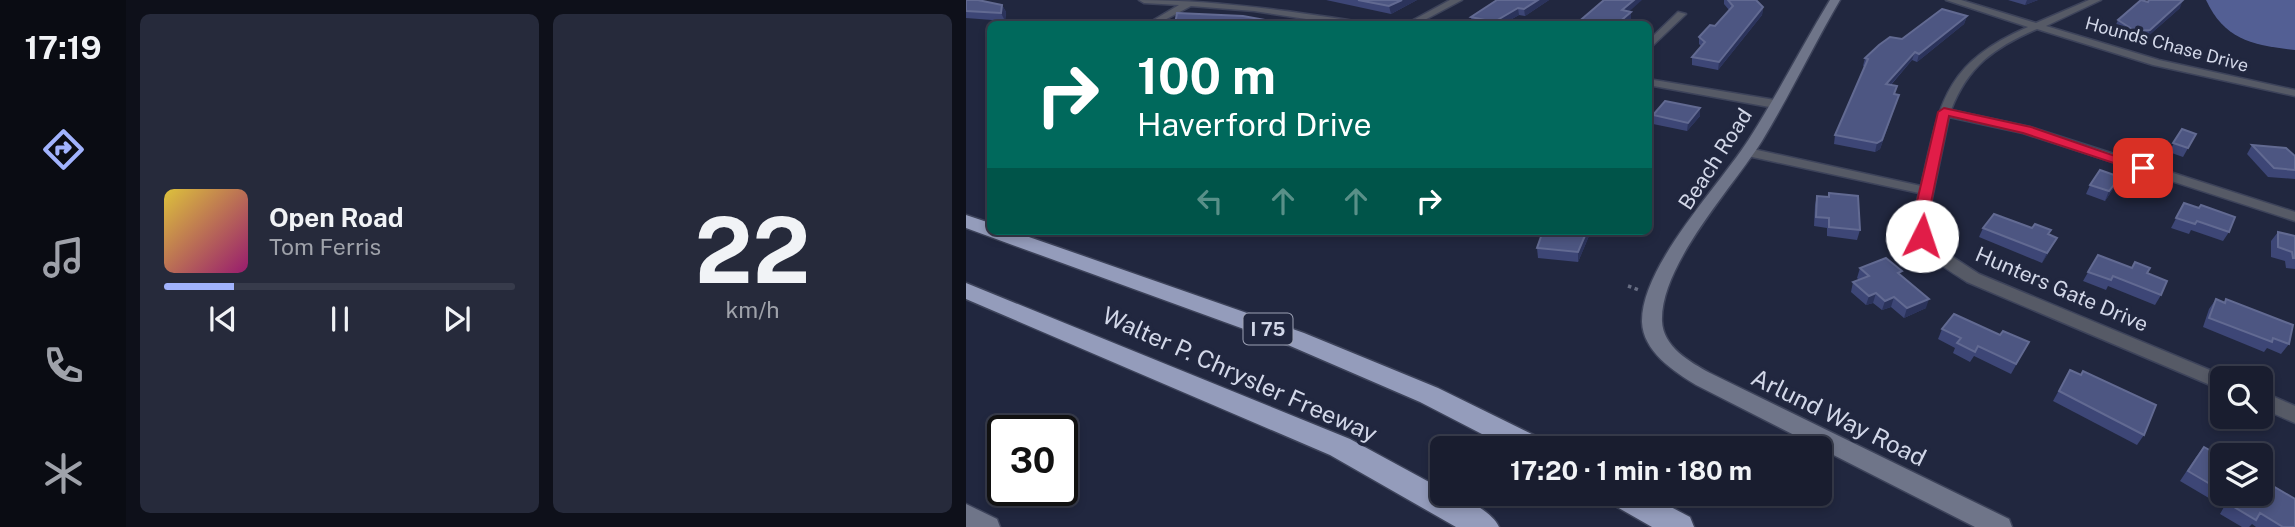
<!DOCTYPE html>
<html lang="en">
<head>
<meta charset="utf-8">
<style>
	:root { --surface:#191d2f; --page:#262a3b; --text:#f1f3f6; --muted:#9fa2aa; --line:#373b4b; --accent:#a1b3fd }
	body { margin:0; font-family:"Public Sans",sans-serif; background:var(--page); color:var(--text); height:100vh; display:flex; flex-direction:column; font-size:26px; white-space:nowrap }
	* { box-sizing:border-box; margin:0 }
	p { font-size:23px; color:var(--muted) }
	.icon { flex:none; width:38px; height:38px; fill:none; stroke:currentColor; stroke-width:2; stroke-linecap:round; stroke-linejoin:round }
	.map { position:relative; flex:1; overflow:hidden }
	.drawer { display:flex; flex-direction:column; gap:14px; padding:14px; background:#0e101a; width:840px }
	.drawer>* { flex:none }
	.top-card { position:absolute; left:21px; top:21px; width:665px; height:214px; border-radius:10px; box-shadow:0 4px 10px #0003,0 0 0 2px var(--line); background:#00695c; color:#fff; overflow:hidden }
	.tools { position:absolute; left:1244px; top:366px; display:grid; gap:14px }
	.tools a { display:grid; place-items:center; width:63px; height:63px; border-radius:10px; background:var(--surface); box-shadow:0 4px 10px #0003,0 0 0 2px var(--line); font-size:35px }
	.speed { position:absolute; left:21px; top:415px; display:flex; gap:14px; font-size:35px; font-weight:700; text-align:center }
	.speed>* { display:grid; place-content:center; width:91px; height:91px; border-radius:50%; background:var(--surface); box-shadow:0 4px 10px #0003,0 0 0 2px var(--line); line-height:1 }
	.speed .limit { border:4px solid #111; border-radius:10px; background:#fff; color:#111 }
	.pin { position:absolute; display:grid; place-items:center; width:60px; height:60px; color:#fff; margin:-30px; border-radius:14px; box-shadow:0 4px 10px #0006 }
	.me { position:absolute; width:77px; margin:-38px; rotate:4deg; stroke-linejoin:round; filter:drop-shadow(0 0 5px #0008) }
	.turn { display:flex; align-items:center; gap:24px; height:147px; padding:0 35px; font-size:32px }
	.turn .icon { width:91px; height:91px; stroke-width:2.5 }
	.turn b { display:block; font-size:49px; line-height:60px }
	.lanes { display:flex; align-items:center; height:66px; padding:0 35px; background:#0003; justify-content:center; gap:35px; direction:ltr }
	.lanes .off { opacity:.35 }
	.drawer .widget { flex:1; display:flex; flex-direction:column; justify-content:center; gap:10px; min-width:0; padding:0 24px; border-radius:10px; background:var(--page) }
	.drawer .dial { align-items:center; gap:0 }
	.dial b { font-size:91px; line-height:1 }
	.song { display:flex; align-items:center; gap:21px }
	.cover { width:84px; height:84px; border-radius:10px; background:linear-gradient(135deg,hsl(50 70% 55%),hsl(320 70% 35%)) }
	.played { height:7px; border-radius:4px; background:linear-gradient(90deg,var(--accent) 20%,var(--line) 20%) }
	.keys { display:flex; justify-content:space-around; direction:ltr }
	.drawer .tiles { flex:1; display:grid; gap:14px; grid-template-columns:repeat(2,1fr) }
	.trip { position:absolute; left:464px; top:436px; width:402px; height:70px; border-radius:10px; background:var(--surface); box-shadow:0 4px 10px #0003,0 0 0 2px var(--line); font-weight:700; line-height:70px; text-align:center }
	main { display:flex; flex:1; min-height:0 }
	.tab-bar { display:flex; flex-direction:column; width:126px; justify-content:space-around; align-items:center; background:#0a0c13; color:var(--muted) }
	.tab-bar .icon { width:49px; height:49px }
	.tab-bar .active { color:var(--accent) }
	.tab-bar b { font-size:32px; color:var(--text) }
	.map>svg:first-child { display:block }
</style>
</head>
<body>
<main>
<nav class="tab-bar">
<b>17:19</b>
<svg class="icon active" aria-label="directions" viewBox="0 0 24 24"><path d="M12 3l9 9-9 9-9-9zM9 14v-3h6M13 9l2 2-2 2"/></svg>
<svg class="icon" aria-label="music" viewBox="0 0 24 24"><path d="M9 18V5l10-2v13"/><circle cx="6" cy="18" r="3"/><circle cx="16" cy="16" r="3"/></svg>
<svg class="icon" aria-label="phone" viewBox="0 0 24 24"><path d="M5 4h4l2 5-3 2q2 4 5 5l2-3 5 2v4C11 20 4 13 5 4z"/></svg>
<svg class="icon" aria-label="climate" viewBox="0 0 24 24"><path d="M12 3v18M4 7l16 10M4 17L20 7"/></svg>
</nav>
<section class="drawer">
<div class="tiles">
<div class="widget">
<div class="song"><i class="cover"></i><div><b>Open Road</b><p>Tom Ferris</p></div></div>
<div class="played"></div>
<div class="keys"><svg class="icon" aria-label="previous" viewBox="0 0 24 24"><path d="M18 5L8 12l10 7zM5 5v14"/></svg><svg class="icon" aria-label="pause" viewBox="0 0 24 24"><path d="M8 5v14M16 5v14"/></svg><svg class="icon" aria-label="next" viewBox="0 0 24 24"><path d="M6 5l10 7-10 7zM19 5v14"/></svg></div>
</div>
<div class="widget dial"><b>22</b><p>km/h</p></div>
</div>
</section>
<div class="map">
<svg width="1329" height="527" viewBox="0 0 1329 527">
	<rect width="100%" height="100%" fill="#21273f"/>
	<path fill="#535f94" d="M1240,0h89v50c-41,-5 -70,-9 -89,-50z"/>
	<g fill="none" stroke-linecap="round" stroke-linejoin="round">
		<g stroke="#3d435a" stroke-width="3">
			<g id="street">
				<path d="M173,0c73,0 143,10 215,21l5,3h-20l-85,-13 -63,-5 -34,18h-10l32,-19 -35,-2z"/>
				<path d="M484,0h12l-45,24h-11z"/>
				<path d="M980,0h15l75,23 53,-23h12l-55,26 113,34 136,30v6l-142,-31 -116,-36c-42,18 -69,37 -86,81l79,17 265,85v9l-272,-88 -74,-16 -23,110 13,21 40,26 250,104h-7v12l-255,-108c-17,-11 -54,-32 -55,-55 -1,-10 5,-24 7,-34l-176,-38v-6l5,-1 173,38c19,-83 22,-122 107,-159z"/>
				<path d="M712,12l8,2 -38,36v-9z"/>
				<path d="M682,79l127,21 6,4 -6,4 -127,-23z"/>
				<path d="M1295,391l34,15v17l-34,-15z"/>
			</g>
		</g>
		<g stroke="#3d435a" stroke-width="3">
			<g id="secondary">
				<path d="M864,0h10c-27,46 -50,95 -78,141 -29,46 -102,124 -100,180 1,26 28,41 48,52l299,146 3,8h-37l-279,-142c-23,-14 -53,-34 -54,-63 -1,-56 77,-136 107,-183 29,-45 53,-93 81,-139z"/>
				<path d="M0,504l31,15 3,8h-34z"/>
			</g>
		</g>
		<g stroke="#3d435a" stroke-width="3">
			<g id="highway">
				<path d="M0,215l24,8v8h22l292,102 134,55 106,52 4,8h-39l-89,-46 -132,-57 -322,-117z"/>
				<path d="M0,283l384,156 92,50v5c18,0 50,17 57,33h-43l-126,-72 -364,-156z"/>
				<path d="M640,494h40l44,23 4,10h-42l-42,-24z"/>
			</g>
		</g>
		<path stroke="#666c81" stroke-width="3.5" stroke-dasharray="3.5 3.5" stroke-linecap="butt" d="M662,286l11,4"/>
		<use href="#street" fill="#565a66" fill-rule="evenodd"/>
		<use href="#secondary" fill="#6f7589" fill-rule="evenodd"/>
		<use href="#highway" fill="#949cbb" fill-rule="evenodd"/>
	</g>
	<g fill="#3d4676">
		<path d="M0,0l36,5 4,7 -1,9 -39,-3z"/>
		<path d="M360,0h91l-26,14z"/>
		<path d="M531,0h52l-24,16 -6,-1 -16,9h-31l-1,-7z"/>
		<path d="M758,0h32l7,7 -1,8 -44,55 -26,-5v-8l9,-11 -2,-2v-7l16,-11 14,-16 -5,-6z"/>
		<path d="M1042,0h30l-13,5z"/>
		<path d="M1214,8l-33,29 -15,1 -17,-11 3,-7z"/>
		<path d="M1001,16l-3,8 -47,38 -5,-2 -21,25 4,10h4l-19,54 -5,3 -41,-8 1,-9 30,-68 -2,-1 2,-8 37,-19z"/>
		<path d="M687,115l47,1 -13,15 -34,-7z"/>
		<path d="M1216,129l14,5 -13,23 -14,-5z"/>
		<path d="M1286,145l43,11v23l-27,-2 -21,-23z"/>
		<path d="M1124,185l25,1 -10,15 -19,-7z"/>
		<path d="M863,193l31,37 -3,10 -30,-4v-8l-13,-2 1,-21 2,-9 11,1z"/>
		<path d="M1218,203l45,29 -6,9 -32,-11 -2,4 -18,-6z"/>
		<path d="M1017,228l66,7 3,12 -10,16 -63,-26z"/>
		<path d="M625,231l-13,31 -40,-4 -1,-10z"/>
		<path d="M1312,232l17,4v33l-9,-1 -1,-7 -14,-4v-16z"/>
		<path d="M1132,255l49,18 14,22 -6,10 -47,-19 -2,4 -23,-9z"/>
		<path d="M894,268l41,8 25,32 -22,10 -13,-11 -9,3 -9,-7 -7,2 -15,-13 2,-10 6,-2 -2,-2z"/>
		<path d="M1250,299l8,3 2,-3 63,45 -8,10 -14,-6 -3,4 -61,-25 6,-18z"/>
		<path d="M976,329l58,6 29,7 -18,32 -37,-18 -4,6 -17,-9 2,-5 -17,-9z"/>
		<path d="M1104,370l11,5 63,60 -7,10 -84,-44z"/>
		<path d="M1238,447l18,10v37h39l34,33h-39l-4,-3 -3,3h-7l-22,-13 4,-7 -44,-26 16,-24z"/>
	</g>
	<g fill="#2b335b">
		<path d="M436,0h15l-26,14 -2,-8z"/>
		<path d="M572,0h11l-24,16 -1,-7z"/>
		<path d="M668,0h8l-20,18v-8z"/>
		<path d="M1061,0h11l-13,5z"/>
		<path d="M1217,0l-3,8 -33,29 3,-7z"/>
		<path d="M36,5l4,7 -1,9 -4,-8z"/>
		<path d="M797,7l-1,8 -44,55 1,-8z"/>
		<path d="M552,8l1,7 -16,9h-9v-2z"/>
		<path d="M665,12v7l-5,5h-9z"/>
		<path d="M1001,16l-3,8 -47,38 2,-8z"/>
		<path d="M949,52l-3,8 -28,32 2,-8z"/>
		<path d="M933,95l-19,54 -5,3 2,-9z"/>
		<path d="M734,108v8l-13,15 1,-8z"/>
		<path d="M1154,177l-5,9 -10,15 4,-10z"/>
		<path d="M621,231h4l-13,31v-10z"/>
		<path d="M1091,238l-5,9 -10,16 5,-10z"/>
		<path d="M910,293l-3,10 -7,2 3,-9z"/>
		<path d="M928,297l-3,10 -9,3 3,-9z"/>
		<path d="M963,299l-3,9 -22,10 3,-10z"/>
	</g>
	<g fill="#4d5682" stroke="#626a92" stroke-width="2">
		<path d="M0,0h12l24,5 -1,8 -35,-2z"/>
		<path d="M392,0h44l-13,6z"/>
		<path d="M531,0h41l-14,9 -6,-1 -24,14 -23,-5z"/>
		<path d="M638,0h30l-12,10 9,2 -14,12h-41z"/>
		<path d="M762,0h28l7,7 -44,55 -27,-5 13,-15 -6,-5 11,-12 5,1 18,-20z"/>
		<path d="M1175,0l7,2 1,-2h34l-33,30 -15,1 -17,-11z"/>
		<path d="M976,9l25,7 -48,38 -4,-2 -29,32 11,2 -3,8 5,1 -17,45 -5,3 -42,-8 33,-76 -3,-1 14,-13 11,-8 12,2z"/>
		<path d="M211,13l66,3 45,8h-113z"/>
		<path d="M699,101l35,7 -12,15 -35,-8z"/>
		<path d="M1216,129l14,5 -8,14 -15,-5z"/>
		<path d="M1286,145l34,3 9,8v14l-21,-2z"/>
		<path d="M1134,170l20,7 -11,14 -19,-6z"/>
		<path d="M863,193l29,3 2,34 -31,-3v-9l-13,-1 1,-21 12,1z"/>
		<path d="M1218,203l15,5 2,-3 34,12 -6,15 -32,-11 -2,3 -19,-6z"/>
		<path d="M1028,214l38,14 3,-4 16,6 -3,4 9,4 -10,15 -64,-25z"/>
		<path d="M577,231h44l-9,21 -41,-4z"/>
		<path d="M1312,232l17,4v22h-2l-1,-6 -14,-5z"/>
		<path d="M1132,255l34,13 3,-6 15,6 -3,5 20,8 -6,14 -48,-19 -2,4 -23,-8z"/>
		<path d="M920,258l16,13 -4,2 31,26 -22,9 -13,-11 -9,4 -9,-8 -7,3 -16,-14 16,-6 -9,-8z"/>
		<path d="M1250,299l9,4 1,-4 67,26 -4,19 -16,-6 -1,4 -63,-24z"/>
		<path d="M988,314l46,21 3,-4 26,11 -13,22 -38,-18 -3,6 -18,-9 4,-5 -19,-9z"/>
		<path d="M1104,370l11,5 2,-4 73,34 -12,30 -85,-44z"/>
		<path d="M1238,447l18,10v34l-34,-20z"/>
		<path d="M1295,479l34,20v28h-12l-23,-14 -4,7 -27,-16 4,-7 -7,-3h35z"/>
	</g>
	<path fill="#e11d48" stroke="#92132f" stroke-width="2" d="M978,108l87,19 119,41 -12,3 -115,-38 -74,-17 -23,111 3,9 -7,5 -6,-1 -5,-13 27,-115z"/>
	<g text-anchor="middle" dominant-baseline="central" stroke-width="7" stroke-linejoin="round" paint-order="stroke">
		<g font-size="18" fill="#d2d7e8" stroke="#21273f">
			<text transform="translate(1201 44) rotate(15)">Hounds Chase Drive</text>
		</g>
		<rect fill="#21273f" stroke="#9da2b5" stroke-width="2" x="277.5" y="313.5" width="49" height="31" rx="5"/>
		<g font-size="19" font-weight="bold" fill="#d2d7e8">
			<text x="302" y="329">I 75</text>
		</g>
		<g font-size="21" fill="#d2d7e8" stroke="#21273f">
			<text transform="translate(749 159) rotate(-57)">Beach Road</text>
			<text transform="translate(1096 289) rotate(23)">Hunters Gate Drive</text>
		</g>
		<g font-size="24" fill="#d2d7e8" stroke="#21273f">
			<text transform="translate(274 374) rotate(24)">Walter P. Chrysler Freeway</text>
			<text transform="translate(873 417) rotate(26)">Arlund Way Road</text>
		</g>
	</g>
</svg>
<div class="tools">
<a><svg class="icon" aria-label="search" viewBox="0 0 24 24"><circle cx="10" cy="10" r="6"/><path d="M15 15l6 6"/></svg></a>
<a><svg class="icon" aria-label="layers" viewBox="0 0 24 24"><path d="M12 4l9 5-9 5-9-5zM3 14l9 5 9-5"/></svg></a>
</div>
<div class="speed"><div class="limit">30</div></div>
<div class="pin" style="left:1177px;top:168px;background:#d93025"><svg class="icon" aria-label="arrive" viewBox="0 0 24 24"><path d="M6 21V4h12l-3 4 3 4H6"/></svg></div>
<svg class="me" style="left:956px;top:236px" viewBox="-20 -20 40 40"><circle r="19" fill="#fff"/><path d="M0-13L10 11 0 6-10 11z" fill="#e11d48"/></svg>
<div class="trip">17:20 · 1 min · 180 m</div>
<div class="top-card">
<div class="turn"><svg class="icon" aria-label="right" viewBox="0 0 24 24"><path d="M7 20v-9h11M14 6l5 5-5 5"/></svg><div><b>100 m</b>Haverford Drive</div></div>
<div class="lanes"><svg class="icon off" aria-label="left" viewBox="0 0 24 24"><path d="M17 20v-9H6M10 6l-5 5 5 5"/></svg><svg class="icon off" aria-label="ahead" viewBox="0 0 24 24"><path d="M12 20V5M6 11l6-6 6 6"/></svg><svg class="icon off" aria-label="ahead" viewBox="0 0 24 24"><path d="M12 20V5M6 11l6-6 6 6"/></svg><svg class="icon" aria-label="right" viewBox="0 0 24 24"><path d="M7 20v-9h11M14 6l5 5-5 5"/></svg></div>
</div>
</div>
</main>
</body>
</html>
